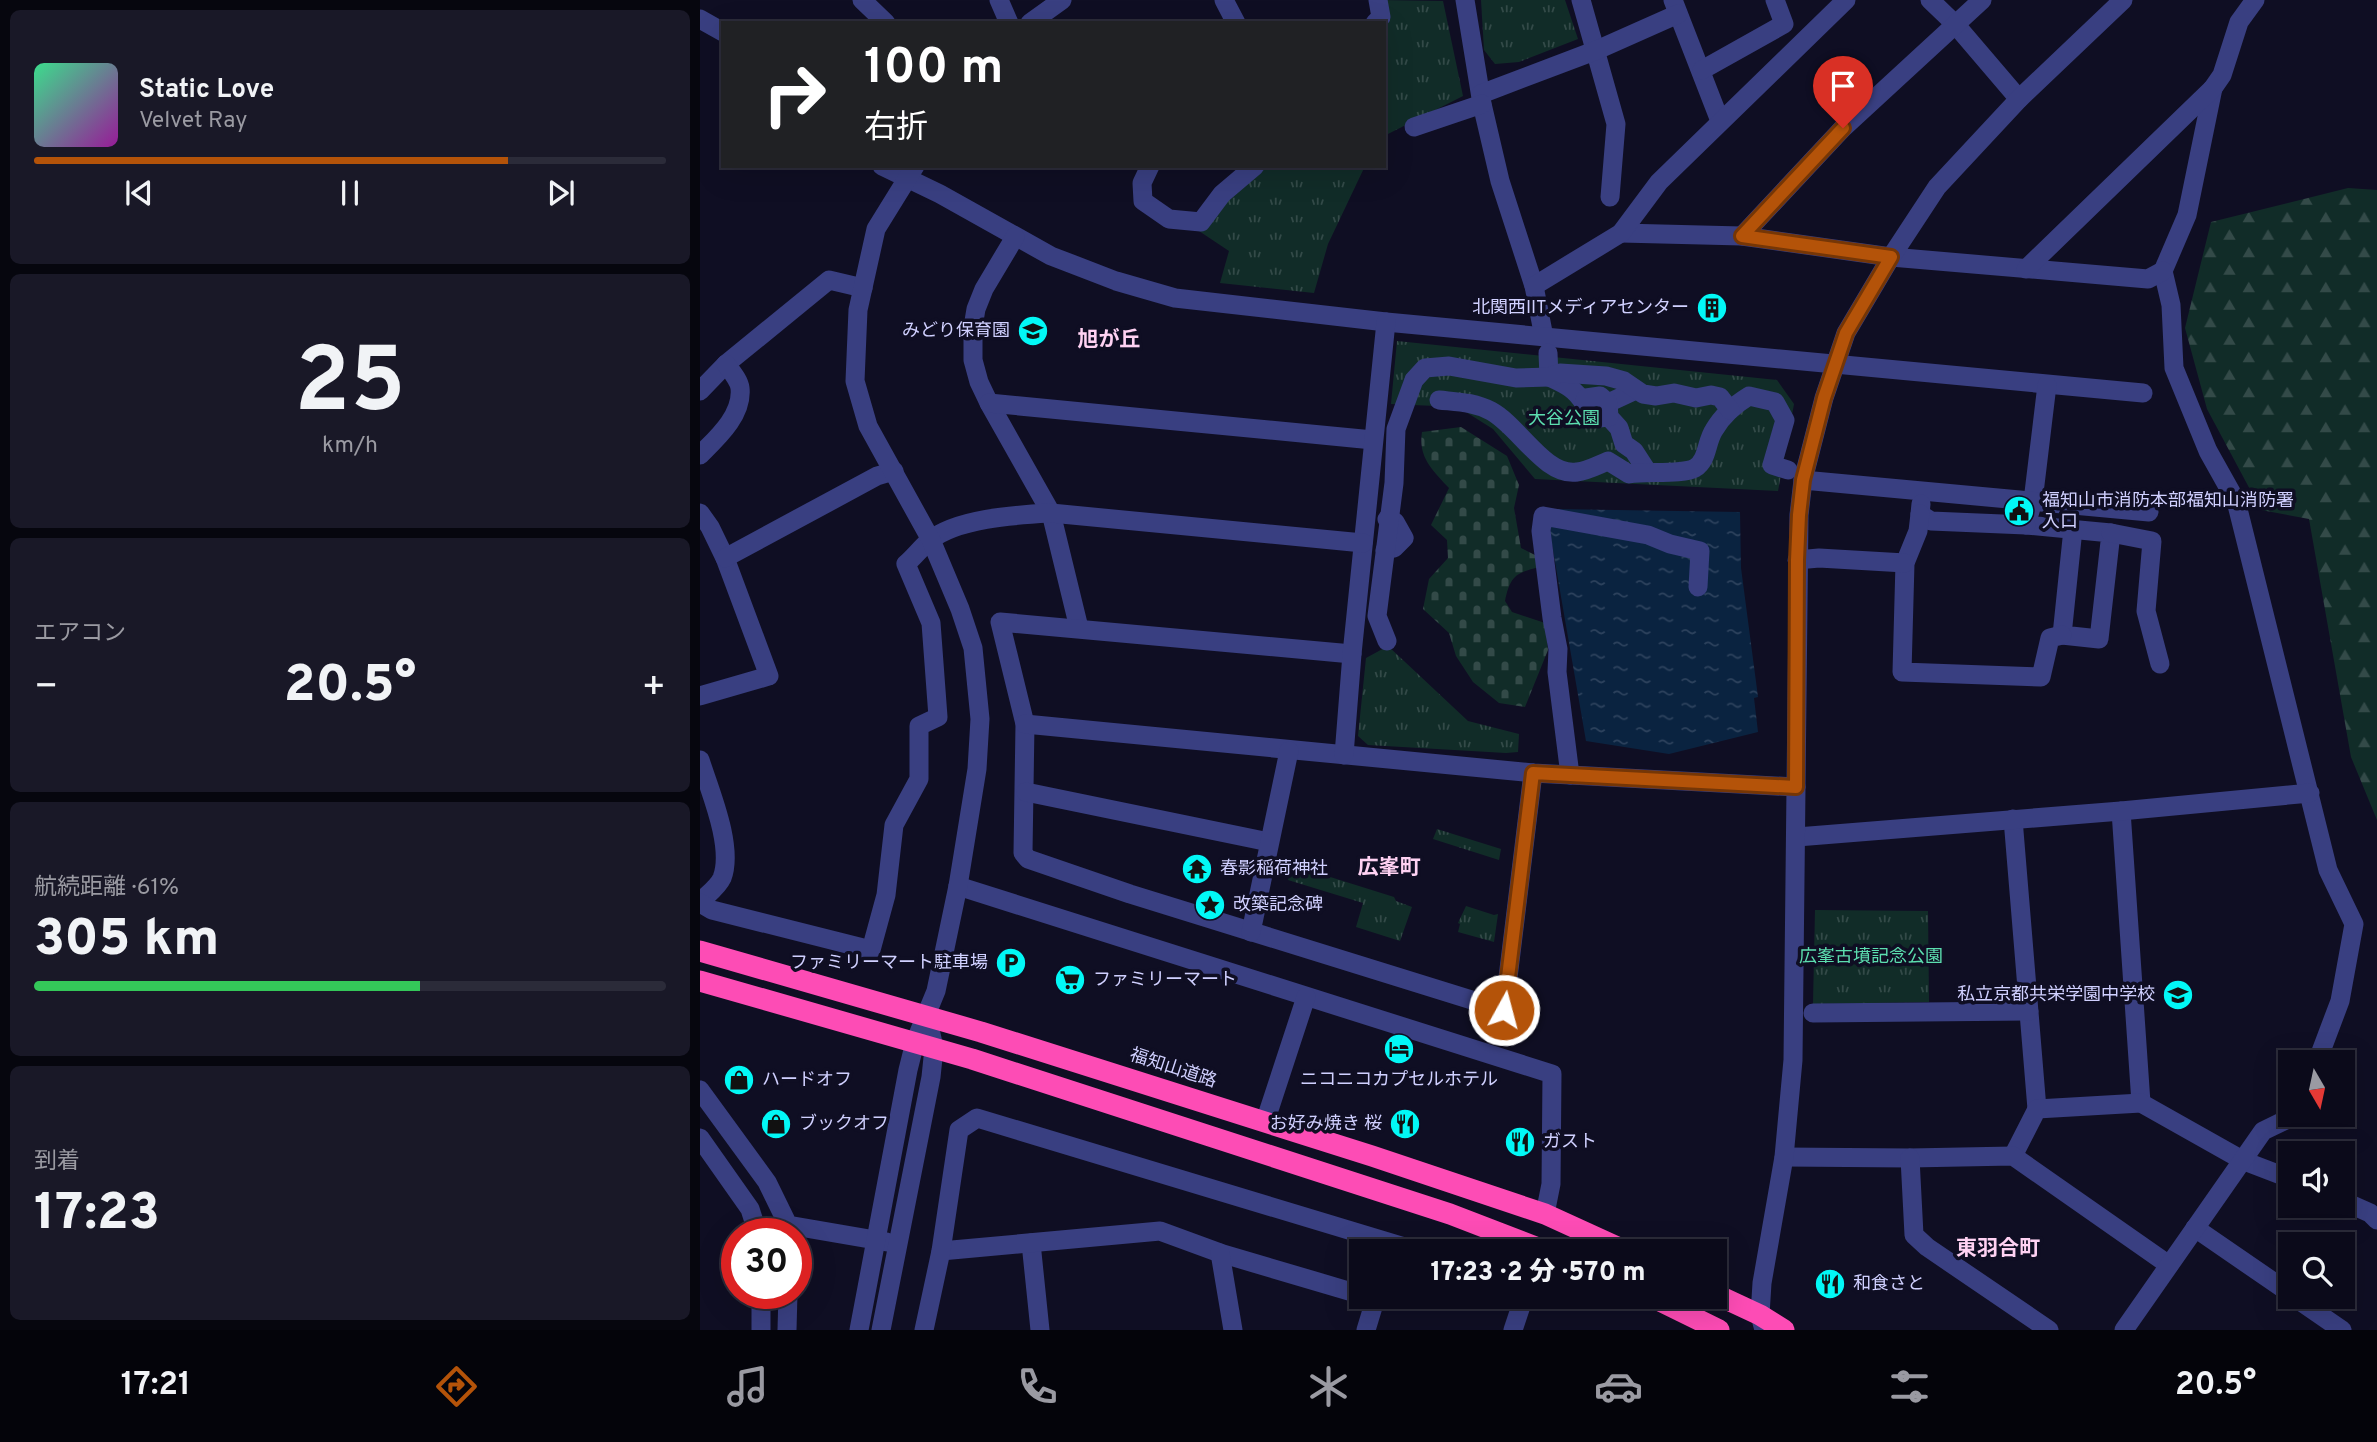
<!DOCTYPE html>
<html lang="ja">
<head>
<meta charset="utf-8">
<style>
	:root { --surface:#0b0a1a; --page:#191827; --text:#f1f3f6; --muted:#9a9aa2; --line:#2b2b39; --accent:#b45309 }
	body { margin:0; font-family:Overpass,"Noto Sans JP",sans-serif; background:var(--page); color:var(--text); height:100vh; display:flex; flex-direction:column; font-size:26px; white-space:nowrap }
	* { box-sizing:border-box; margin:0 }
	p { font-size:23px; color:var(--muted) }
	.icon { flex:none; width:38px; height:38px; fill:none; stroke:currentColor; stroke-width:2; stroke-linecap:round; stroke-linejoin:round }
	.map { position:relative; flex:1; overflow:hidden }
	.side { display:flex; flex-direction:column; gap:10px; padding:10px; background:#06060e; width:700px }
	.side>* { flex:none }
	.guide { position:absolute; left:21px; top:21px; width:665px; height:147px; border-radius:0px; box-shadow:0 7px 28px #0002,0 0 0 2px var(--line); background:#202124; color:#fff; overflow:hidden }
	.needle { width:46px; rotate:171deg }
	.fabs { position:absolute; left:1578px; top:1050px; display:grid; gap:14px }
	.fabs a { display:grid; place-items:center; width:77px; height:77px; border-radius:0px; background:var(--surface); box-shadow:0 7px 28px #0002,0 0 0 2px var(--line); font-size:35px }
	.speed { position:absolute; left:21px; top:1218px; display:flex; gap:14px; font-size:35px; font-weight:700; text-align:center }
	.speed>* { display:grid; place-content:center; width:91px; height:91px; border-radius:50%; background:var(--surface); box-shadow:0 7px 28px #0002,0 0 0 2px var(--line); line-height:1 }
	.speed .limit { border:10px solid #d22; background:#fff; color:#111 }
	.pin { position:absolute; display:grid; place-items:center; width:60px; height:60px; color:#fff; margin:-72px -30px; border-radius:50% 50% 50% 0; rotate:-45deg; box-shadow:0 0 7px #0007 }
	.pin .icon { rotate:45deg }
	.me { position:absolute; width:77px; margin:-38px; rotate:7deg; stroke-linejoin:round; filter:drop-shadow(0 0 5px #0008) }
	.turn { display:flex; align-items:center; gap:24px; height:147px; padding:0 28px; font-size:32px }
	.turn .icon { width:91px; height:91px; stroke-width:2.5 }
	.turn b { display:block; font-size:49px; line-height:60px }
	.big { font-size:52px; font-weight:800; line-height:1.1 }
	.side .tile { flex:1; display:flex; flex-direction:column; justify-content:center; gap:10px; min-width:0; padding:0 24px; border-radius:10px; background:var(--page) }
	.side .dial { align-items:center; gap:0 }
	.dial b { font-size:91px; line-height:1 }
	.song { display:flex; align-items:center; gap:21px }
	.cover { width:84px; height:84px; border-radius:10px; background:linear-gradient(135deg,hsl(150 70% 55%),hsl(300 70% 35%)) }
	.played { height:7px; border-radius:4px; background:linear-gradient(90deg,var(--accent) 75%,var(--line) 75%) }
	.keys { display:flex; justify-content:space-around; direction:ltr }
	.heat { display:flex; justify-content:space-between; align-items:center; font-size:38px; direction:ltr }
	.charge { height:10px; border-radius:5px; background:linear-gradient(90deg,#34c759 61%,var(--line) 0) }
	.trip { position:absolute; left:649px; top:1239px; width:378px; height:70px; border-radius:0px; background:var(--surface); box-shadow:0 7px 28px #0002,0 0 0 2px var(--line); font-weight:800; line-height:70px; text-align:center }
	.tab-bar { display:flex; height:112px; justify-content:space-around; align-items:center; background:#04040a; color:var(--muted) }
	.tab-bar .icon { width:49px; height:49px }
	.tab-bar .active { color:var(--accent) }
	.tab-bar b { font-size:32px; color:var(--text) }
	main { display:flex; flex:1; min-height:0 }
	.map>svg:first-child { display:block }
</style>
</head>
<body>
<main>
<section class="side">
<div class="tile">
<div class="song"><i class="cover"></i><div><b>Static Love</b><p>Velvet Ray</p></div></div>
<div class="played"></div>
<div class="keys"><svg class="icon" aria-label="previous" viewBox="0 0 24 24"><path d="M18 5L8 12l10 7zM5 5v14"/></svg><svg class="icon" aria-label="pause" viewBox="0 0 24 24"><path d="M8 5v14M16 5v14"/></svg><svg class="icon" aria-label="next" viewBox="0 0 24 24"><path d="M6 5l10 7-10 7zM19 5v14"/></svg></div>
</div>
<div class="tile dial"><b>25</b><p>km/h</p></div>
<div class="tile"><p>エアコン</p>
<div class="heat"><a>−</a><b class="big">20.5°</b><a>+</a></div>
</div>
<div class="tile"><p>航続距離 · 61%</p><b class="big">305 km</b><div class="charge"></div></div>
<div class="tile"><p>到着</p><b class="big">17:23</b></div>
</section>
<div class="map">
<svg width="1677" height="1330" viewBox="0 0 1677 1330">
	<defs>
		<pattern id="forest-firs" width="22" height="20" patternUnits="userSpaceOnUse" patternTransform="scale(1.75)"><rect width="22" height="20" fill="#112c28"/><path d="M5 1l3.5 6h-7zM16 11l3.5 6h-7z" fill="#334a48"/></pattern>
		<pattern id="cemetery-stones" width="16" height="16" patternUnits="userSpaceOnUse" patternTransform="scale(1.75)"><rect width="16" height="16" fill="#112c28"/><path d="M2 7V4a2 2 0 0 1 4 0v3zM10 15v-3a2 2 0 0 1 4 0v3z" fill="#334a48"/></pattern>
		<pattern id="park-tufts" width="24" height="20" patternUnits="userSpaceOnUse" patternTransform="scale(1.75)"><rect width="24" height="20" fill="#112c28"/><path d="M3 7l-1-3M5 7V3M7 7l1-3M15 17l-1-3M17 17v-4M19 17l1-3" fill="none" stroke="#334a48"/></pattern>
		<pattern id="water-ripples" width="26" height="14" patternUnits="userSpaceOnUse" patternTransform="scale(1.75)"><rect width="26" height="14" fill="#0a2340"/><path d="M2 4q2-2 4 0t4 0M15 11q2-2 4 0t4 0" fill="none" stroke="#2d425d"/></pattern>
	</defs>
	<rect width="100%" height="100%" fill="#0f0e23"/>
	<path fill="url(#forest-firs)" d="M1648,188l29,2v630l-26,-63 -42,-238 -48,-9 -54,-101 -22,-81 26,-106z"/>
	<path fill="url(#cemetery-stones)" d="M761,427l46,29 12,29 -5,23 7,40 14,7 4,12c-24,6 -29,10 -34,34l7,11 33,11 3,27 -23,57 -26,-4 -26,-21 -17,-26 -7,-23 -26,-24 6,-30 19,-21 -1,-18 -16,-15 18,-37c-17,-18 -31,-31 -27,-56z"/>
	<g fill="url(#park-tufts)">
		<path d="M678,0l65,1 20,95 -79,40v-113z"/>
		<path d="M781,0h84l13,39 -59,23 -24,2 -11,-14z"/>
		<path d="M541,166h124l-37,78 -14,49 -94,-10 9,-32 -33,-22z"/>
		<path d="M697,341l380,39 17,24 -16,87 -243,-12 -42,-50 -35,-22 -67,-3z"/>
		<path d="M688,646l80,75 51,13 -1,18 -12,1 -138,-8 -10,-9 8,-78z"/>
		<path d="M737,829l64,20 -2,11 -66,-21z"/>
		<path d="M592,865l102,32 2,4 16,6 -12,34 -44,-14 7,-24 -75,-23z"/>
		<path d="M766,906l28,9 4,-1 -4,28 -36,-10 2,-8 -2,-1z"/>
		<path d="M1115,910l113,1 1,91 -116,2z"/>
	</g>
	<path fill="url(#water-ripples)" d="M853,509l187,3 1,56 17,129 -4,1 4,34 -89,22 -83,-13 -36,-208z"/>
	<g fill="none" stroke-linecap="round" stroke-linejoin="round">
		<g stroke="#393f81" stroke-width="19">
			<path d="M162,0l24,23"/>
			<path d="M299,0l10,23"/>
			<path d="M524,0l12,23"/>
			<path d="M765,0l17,104 18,77 34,105 10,51"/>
			<path d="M881,0l35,124 -6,73"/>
			<path d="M973,0l47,121"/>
			<path d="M1230,0l25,24 64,75"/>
			<path d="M0,19l23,13"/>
			<path d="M330,23l32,-23"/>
			<path d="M675,23l6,-6 -3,-17"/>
			<path d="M1002,70l82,-46 -9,-24"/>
			<path d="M1513,88l-26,127 -24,56 8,34 3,63 34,83 28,50 92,369 26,54 -14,77 -23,61"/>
			<path d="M781,94l116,-44 81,-36"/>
			<path d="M714,127l68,-23"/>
			<path d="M182,166l58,28 111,62 65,25 59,17 211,24 757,71"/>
			<path d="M450,166l-8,17 1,18 26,18 32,3 21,-28 33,-28"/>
			<path d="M921,233l121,3 149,21 257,22 15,-8"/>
			<path d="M1042,236l101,-108 139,-128"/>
			<path d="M315,237l-31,52 -8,20 -3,18v33l6,22 10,21 62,110 28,115"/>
			<path d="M1326,269l187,-181 9,-13 17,-53 16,-22"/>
			<path d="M834,286l87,-53 38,-51 187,-182"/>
			<path d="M848,353l1,24c15,7 27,12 35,27"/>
			<path d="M1347,385l-14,116 -7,24 85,8 -12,106 -37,-4 11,-106"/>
			<path d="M936,390l-28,13 1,14 10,11 5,16 10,7 13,20"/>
			<path d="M0,391l26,-27 103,-84 34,8"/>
			<path d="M739,400c19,2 35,2 52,11 28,15 54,66 86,61 10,-1 21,-7 31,-11l21,13c17,-3 54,1 66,-6 13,-8 11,-26 19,-38 8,-14 22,-26 35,-34l26,6 10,18 -13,45 16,5"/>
			<path d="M289,403l384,37"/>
			<path d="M908,403l-8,-7 -14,2 -2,6 3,10 12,4 10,-1"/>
			<path d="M0,455c17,-17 43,-40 40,-67 -1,-8 -9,-17 -14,-24"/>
			<path d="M1103,480l346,32"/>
			<path d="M1221,504l-1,10 11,7 95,4"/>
			<path d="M0,513l10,14 15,31 44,118 -69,20"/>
			<path d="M1220,514l-2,17 -13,32 -3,109 139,5 9,-39 12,-3"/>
			<path d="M1411,533l41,8 -6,70 14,53"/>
			<path d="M685,550l9,-2 10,-10 -9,-16 -8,-3"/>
			<path d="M25,558l152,-82 17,-5"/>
			<path d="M1097,560l22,-2 86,5"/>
			<path d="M687,641l-10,-25 17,-133 2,-54 18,-49 11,-12 24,-2 67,12 33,-1 11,-4 46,3 18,5 19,13 13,2 18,-3 22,5 15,-3 9,2 10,13"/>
			<path d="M652,654l-352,-32 25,102 -2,129 5,6 102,35 374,116 29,-237"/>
			<path d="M325,724l508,49 263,14"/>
			<path d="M644,755l8,-101 34,-332"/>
			<path d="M0,760c10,31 34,87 22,118 -4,9 -15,17 -22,24"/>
			<path d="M870,775l-13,-103 1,-23 -6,-31 -11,-87 2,-15 105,19 22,9 30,7 -2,36"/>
			<path d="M326,792l243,50"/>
			<path d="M1421,811l20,292"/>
			<path d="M1313,819l24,290"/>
			<path d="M1097,837l324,-26 189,-18"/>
			<path d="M258,886l594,188 -1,110 -6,30"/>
			<path d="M0,903l12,7 159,40 15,-55 8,-70 25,-46v-53l19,-9 -7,-94 -25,-59c8,-7 15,-16 23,-23 28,-23 87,-26 122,-28l312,30"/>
			<path d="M551,932l38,-181"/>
			<path d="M1113,1013l216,-2"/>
			<path d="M0,1090l67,92 21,43 99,17"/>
			<path d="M565,1122l41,-125"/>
			<path d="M0,1138l50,71 8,25"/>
			<path d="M1313,1156l24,-47 104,-6 103,58 47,18"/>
			<path d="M1084,1157l126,1 103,-2 156,109"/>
			<path d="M1210,1158l4,77 13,12 122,83"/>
			<path d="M1643,1201l27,12 7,7"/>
			<path d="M1495,1228l96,66"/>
			<path d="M331,1243l9,87"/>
			<path d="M241,1251l219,-20 60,22 142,42"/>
			<path d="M520,1253l13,77"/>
			<path d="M1594,1297l48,33"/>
			<path d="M61,1330v-37"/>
			<path d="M87,1330l1,-37"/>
			<path d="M159,1330l49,-260 7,-28 21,-51 22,-105 19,-117 3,-50 -7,-71 -13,-39 -29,-69 -63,-114 -13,-45 3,-71 18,-81 39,-63"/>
			<path d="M181,1330l50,-253 3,-29 -3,-14"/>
			<path d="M224,1330l17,-79 18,-121 18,-12 441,133"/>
			<path d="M666,1330l10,-33"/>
			<path d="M813,1330l11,-33"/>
			<path d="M1064,1330l-4,-15 2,-32 22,-126 9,-97 6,-545 4,-35 21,-82 22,-65 45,-76 46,-70 82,-88 104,-99"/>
			<path d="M1424,1330l139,-199 33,-16"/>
		</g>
		<g stroke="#fd4cb5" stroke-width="21">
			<path d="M0,951l281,81 391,124 173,58 81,37"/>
			<path d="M0,981l272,78 478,155 96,37"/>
			<path d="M1015,1294l45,21 24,15"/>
			<path d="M952,1297l67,33"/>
		</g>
	</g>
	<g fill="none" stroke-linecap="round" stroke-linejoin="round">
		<g stroke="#753606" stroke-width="18">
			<path id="route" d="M804,1010l29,-237 263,14 1,-227 2,-45 4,-35 21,-82 22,-65 45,-76 -149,-21 101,-108"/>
		</g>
		<use href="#route" stroke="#b45309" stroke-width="12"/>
	</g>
	<defs>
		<g id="building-disc" transform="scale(1.575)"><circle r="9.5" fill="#02f8f6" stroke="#0f0e23"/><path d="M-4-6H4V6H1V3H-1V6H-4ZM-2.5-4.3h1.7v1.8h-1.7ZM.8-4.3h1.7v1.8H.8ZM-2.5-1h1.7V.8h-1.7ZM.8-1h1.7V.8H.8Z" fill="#111"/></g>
		<g id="school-disc" transform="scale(1.575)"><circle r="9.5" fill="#02f8f6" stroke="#0f0e23"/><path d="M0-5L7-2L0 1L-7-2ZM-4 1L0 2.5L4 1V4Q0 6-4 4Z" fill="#111"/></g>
		<g id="civic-disc" transform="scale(1.575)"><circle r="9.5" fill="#02f8f6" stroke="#0f0e23"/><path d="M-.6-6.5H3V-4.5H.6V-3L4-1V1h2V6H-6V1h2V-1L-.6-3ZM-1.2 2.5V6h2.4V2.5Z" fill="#111"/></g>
		<g id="temple-disc" transform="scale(1.575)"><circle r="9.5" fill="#02f8f6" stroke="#0f0e23"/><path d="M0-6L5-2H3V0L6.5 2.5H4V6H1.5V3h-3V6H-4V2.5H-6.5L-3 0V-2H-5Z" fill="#111"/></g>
		<g id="sight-disc" transform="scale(1.575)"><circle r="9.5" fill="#02f8f6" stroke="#0f0e23"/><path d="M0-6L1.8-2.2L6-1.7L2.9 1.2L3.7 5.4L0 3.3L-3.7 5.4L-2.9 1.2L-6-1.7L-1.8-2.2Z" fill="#111"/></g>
		<g id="parking-disc" transform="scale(1.575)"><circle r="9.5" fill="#02f8f6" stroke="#0f0e23"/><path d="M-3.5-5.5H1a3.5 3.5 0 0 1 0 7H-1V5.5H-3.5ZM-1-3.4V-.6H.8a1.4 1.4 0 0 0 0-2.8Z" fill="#111"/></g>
		<g id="supermarket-disc" transform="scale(1.575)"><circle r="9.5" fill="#02f8f6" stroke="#0f0e23"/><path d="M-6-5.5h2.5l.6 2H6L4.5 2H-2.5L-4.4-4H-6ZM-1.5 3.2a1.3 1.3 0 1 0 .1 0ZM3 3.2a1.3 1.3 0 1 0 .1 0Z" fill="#111"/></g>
		<g id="hotel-disc" transform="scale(1.575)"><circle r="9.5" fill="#02f8f6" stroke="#0f0e23"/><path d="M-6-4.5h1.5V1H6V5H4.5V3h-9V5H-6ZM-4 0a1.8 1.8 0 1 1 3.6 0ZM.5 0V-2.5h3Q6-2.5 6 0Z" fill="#111"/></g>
		<g id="shop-disc" transform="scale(1.575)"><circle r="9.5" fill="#02f8f6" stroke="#0f0e23"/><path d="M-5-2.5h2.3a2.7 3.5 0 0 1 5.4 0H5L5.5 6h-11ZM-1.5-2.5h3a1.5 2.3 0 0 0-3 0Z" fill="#111"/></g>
		<g id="restaurant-disc" transform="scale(1.575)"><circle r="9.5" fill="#02f8f6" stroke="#0f0e23"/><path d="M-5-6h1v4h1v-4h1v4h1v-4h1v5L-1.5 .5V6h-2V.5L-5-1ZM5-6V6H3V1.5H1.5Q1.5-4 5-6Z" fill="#111"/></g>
	</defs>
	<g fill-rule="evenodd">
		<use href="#building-disc" x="1012" y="308"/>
		<use href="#school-disc" x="333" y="331"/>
		<use href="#civic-disc" x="1319" y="511"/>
		<use href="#temple-disc" x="497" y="869"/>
		<use href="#sight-disc" x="510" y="905"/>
		<use href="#parking-disc" x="311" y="963"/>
		<use href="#supermarket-disc" x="370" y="980"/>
		<use href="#school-disc" x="1478" y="995"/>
		<use href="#hotel-disc" x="699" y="1049"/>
		<use href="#shop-disc" x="39" y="1080"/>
		<use href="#shop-disc" x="76" y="1124"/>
		<use href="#restaurant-disc" x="705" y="1124"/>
		<use href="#restaurant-disc" x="820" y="1142"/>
		<use href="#restaurant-disc" x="1130" y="1284"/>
	</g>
	<g text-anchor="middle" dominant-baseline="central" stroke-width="7" stroke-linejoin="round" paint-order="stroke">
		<g font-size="18" fill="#d0d0ff" stroke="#0f0e23" text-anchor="start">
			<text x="989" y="308" text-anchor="end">北関西IITメディアセンター</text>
			<text x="310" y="331" text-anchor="end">みどり保育園</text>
			<text x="1342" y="501">福知山市消防本部福知山消防署<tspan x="1342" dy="21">入口</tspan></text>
			<text x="520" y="869">春影稲荷神社</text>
			<text x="533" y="905">改築記念碑</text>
			<text x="288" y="963" text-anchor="end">ファミリーマート駐車場</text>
			<text x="393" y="980">ファミリーマート</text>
			<text x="1455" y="995" text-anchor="end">私立京都共栄学園中学校</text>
			<text x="62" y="1080">ハードオフ</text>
			<text x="699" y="1080" text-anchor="middle">ニコニコカプセルホテル</text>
			<text x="99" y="1124">ブックオフ</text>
			<text x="682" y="1124" text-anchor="end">お好み焼き 桜</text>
			<text x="843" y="1142">ガスト</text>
			<text x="1153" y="1284">和食さと</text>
		</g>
		<g font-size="18" fill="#5cdeaf" stroke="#0f0e23">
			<text x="864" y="419">大谷公園</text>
			<text x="1171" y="957">広峯古墳記念公園</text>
		</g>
		<g font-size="18" fill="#d0d0ff" stroke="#0f0e23">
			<text transform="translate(473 1069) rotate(18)">福知山道路</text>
		</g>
		<g font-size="21" font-weight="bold" fill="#ffd2f3" stroke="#0f0e23">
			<text x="409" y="340">旭が丘</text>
			<text x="689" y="868">広峯町</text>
			<text x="1298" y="1249">東羽合町</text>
		</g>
	</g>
</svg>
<div class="fabs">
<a><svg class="needle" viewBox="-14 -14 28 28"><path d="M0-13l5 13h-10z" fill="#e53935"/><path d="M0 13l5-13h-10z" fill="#9a9aa2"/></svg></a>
<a><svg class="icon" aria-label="sound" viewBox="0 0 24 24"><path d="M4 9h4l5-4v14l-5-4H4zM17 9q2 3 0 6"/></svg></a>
<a><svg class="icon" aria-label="search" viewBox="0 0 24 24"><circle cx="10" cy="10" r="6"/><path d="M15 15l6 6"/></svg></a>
</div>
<div class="speed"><div class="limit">30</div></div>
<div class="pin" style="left:1143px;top:128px;background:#d93025"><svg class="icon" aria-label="arrive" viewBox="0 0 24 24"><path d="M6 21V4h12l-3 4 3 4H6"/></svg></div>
<svg class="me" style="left:804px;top:1010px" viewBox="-20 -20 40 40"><circle r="17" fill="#b45309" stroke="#fff" stroke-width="3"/><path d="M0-11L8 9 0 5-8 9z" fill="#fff"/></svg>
<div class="trip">17:23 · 2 分 · 570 m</div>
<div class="guide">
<div class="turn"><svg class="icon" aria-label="right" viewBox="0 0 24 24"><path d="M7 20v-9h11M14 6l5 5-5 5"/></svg><div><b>100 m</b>右折</div></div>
</div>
</div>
</main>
<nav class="tab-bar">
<b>17:21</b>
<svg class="icon active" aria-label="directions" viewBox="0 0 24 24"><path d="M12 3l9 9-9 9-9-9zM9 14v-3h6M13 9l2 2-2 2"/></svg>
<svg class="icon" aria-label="music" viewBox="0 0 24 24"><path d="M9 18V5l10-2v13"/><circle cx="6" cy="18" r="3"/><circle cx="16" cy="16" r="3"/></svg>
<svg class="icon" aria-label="phone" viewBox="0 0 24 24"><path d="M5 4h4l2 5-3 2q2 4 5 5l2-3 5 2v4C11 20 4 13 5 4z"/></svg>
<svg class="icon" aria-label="climate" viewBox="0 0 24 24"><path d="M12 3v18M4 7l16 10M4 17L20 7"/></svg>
<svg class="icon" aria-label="car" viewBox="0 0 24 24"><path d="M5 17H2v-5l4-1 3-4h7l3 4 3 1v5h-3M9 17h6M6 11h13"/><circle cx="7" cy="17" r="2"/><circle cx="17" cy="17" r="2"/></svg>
<svg class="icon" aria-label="filters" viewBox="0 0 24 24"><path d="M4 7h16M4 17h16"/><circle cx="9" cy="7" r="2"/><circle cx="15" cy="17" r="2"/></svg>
<b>20.5°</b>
</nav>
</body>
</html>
